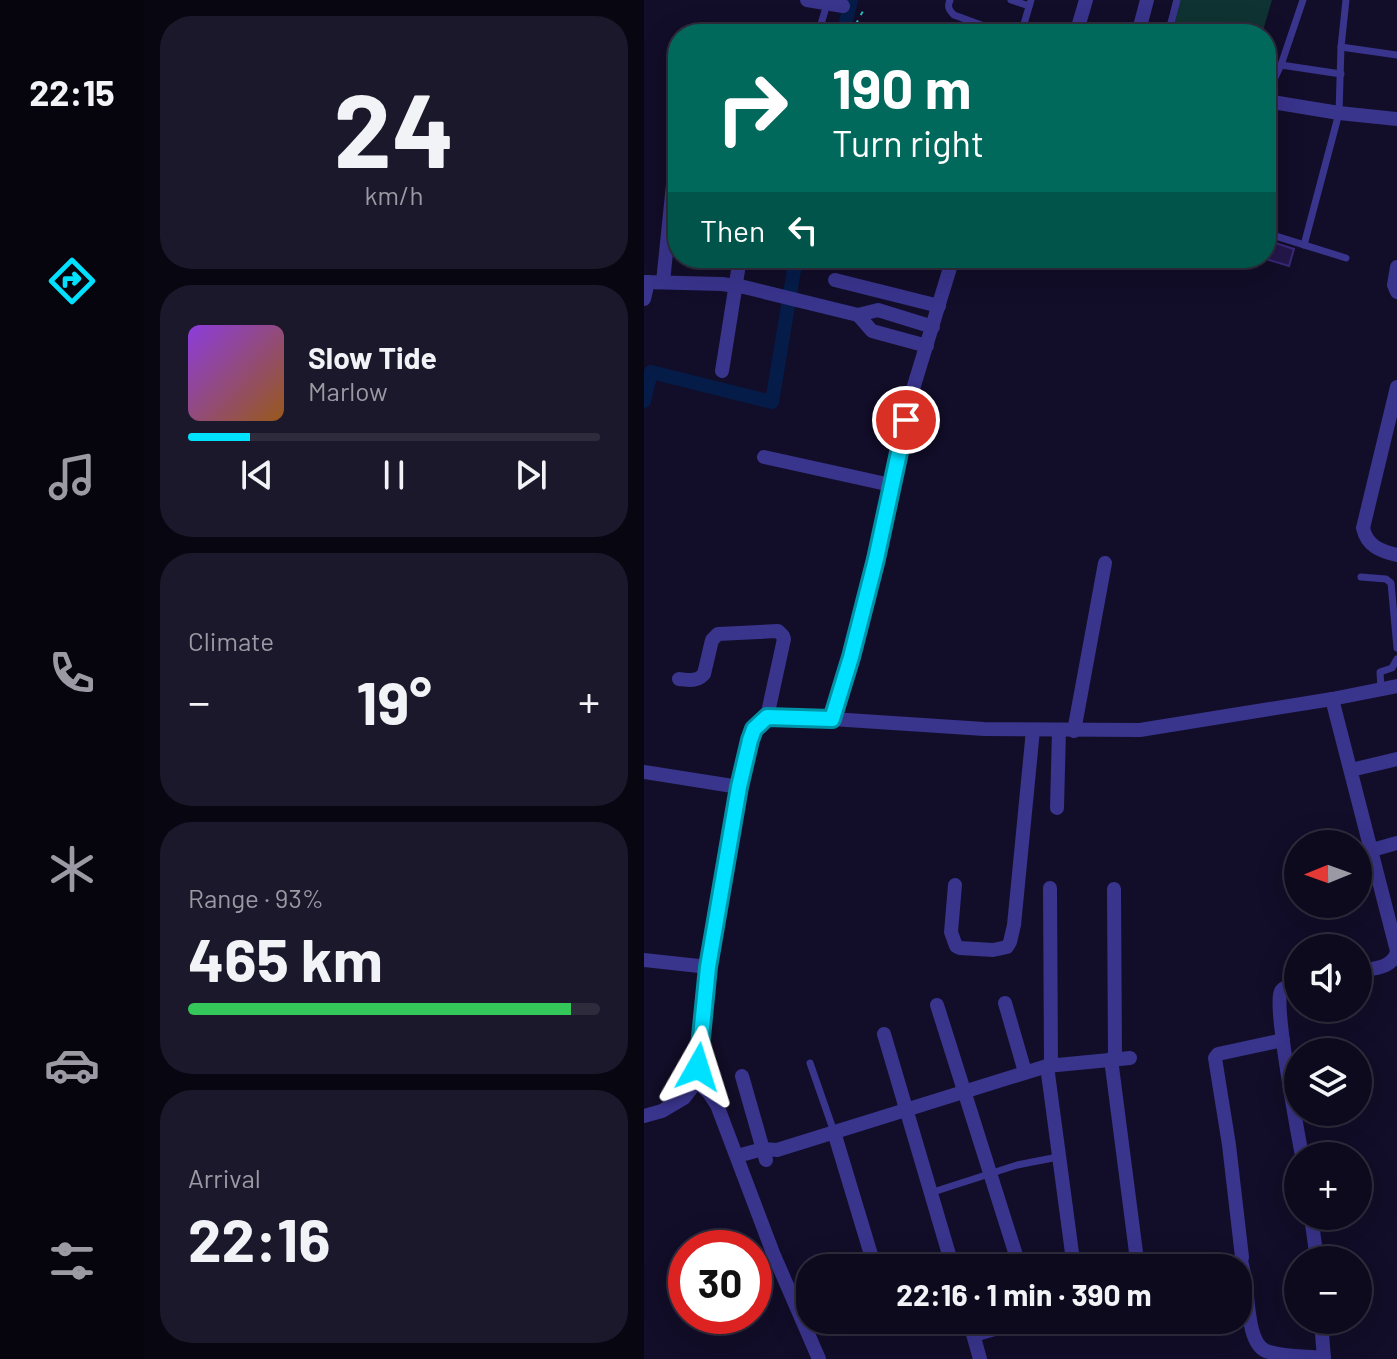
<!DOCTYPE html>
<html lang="en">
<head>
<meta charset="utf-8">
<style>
	:root { --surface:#0e0a1e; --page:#1c182b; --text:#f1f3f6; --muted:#9b9aa4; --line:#2e2b3c; --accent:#00e0ff }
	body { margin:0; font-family:Barlow,sans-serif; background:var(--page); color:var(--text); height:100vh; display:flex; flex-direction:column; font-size:30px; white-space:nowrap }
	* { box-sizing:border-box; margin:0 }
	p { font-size:26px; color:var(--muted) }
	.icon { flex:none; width:44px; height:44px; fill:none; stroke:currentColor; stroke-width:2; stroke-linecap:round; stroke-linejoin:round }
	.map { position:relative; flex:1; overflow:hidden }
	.details { display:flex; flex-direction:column; gap:16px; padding:16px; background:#080610; width:500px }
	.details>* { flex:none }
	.guide { position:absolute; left:24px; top:24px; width:608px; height:244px; border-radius:32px; box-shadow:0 8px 32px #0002,0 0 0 2px var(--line); background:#00695c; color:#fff; overflow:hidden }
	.needle { width:52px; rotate:269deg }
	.fabs { position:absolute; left:640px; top:830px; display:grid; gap:16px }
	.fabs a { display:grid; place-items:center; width:88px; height:88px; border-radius:50%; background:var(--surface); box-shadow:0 8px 32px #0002,0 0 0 2px var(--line); font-size:40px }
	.speed { position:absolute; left:24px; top:1230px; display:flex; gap:16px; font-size:40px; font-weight:700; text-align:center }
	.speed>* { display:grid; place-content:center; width:104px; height:104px; border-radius:50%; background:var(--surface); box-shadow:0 8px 32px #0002,0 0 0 2px var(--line); line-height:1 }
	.speed .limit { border:12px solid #d22; background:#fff; color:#111 }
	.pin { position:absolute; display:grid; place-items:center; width:68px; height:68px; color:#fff; margin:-34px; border:4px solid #fff; border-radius:50%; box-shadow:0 2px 8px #0007 }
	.me { position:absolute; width:88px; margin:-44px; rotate:6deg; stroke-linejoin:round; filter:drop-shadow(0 0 6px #0008) }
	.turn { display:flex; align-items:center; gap:28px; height:168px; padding:0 32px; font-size:36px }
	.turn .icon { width:104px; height:104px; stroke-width:2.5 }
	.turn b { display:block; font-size:56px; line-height:68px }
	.then { display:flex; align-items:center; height:76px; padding:0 32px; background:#0003; gap:16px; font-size:30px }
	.big { font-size:60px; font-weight:700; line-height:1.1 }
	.details .widget { flex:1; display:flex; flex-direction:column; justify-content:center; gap:12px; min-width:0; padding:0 28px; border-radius:32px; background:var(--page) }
	.details .dial { align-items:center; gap:0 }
	.dial b { font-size:104px; line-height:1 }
	.song { display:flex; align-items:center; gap:24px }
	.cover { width:96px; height:96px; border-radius:12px; background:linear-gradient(135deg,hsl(270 70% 55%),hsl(30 70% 35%)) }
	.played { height:8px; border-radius:4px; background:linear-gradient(90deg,var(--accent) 15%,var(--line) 15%) }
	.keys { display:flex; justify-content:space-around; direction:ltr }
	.heat { display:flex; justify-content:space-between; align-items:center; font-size:44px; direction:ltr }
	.charge { height:12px; border-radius:6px; background:linear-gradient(90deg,#34c759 93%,var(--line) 0) }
	.trip { position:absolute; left:152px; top:1254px; width:456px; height:80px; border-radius:32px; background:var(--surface); box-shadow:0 8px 32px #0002,0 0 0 2px var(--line); font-weight:700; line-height:80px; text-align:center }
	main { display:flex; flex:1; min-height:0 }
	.tabs { display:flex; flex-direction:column; width:144px; justify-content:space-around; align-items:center; background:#06040c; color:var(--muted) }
	.tabs .icon { width:56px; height:56px }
	.tabs .selected { color:var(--accent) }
	.tabs b { font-size:36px; color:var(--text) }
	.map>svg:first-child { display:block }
</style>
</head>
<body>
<main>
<nav class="tabs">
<b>22:15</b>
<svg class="icon selected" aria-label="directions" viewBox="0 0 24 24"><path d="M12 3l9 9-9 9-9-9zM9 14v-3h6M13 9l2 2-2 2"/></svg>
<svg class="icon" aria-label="music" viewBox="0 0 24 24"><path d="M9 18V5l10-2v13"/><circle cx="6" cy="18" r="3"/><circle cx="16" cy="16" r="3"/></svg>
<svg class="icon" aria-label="phone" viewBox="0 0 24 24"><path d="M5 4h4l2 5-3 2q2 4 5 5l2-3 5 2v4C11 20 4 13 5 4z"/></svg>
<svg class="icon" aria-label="climate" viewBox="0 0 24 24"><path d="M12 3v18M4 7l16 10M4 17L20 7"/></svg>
<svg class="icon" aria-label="car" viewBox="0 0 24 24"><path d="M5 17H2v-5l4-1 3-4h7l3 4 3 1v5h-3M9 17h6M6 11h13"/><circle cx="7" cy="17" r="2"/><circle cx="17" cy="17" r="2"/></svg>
<svg class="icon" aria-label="filters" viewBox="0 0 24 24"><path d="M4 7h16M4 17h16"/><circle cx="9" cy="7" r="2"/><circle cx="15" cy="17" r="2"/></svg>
</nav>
<section class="details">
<div class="widget dial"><b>24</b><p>km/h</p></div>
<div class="widget">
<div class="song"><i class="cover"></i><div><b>Slow Tide</b><p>Marlow</p></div></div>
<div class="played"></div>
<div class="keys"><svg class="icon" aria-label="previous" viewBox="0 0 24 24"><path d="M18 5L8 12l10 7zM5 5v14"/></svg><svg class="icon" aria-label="pause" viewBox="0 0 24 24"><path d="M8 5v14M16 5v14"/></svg><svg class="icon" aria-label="next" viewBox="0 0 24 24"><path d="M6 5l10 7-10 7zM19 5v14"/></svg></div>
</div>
<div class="widget"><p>Climate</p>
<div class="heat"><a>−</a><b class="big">19°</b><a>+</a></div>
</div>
<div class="widget"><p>Range · 93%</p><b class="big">465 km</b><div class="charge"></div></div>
<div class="widget"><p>Arrival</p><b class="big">22:16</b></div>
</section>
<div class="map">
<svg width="753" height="1359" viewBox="0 0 753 1359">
	<rect width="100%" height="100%" fill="#120d28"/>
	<path fill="#0f3332" d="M529,0h99l-10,34h-96z"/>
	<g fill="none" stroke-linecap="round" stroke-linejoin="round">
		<g stroke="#051c49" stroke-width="14">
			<path d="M199,34l8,-34"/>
			<path d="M0,401l7,-29 121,30 24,-144"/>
		</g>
	</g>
	<path fill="#23174b" stroke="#392779" stroke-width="2" d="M622,240l28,9 -5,17 -23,-7z"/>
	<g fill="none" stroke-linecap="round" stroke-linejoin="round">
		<path stroke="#23c4be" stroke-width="2" stroke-dasharray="4 6" stroke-linecap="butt" d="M211,34l2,-12 6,-11 -5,-1"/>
		<g stroke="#39348c" stroke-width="7">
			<path d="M306,0c-3,7 -1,10 4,15l52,19"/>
			<path d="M367,0l18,6"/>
			<path d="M174,34l9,-30"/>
			<path d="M377,34l10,-34"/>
			<path d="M524,34l9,-34"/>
			<path d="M697,47l56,8"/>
			<path d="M637,65l60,9"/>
			<path d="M622,96l15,-31 22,-65"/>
			<path d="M622,233l80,25"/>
			<path d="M660,245l35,-132 2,-66 5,-47"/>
			<path d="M717,577l25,2 5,4 6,65"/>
			<path d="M737,689l-1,-17 12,-4 5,-9"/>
			<path d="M166,1063l24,69"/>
			<path d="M286,1193l87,-28 41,-8"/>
		</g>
		<g stroke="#39348c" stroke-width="14">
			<path d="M163,0l36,6"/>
			<path d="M432,34l10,-34"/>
			<path d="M494,34l9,-34"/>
			<path d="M622,101l73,12 58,6"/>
			<path d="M753,267l-3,18 3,7"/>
			<path d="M191,280l104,26"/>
			<path d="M0,282l78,2 22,3 114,28"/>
			<path d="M19,282l15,-146"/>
			<path d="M0,299l4,-17"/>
			<path d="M283,346l-55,-15 -14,-16 20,-5 55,17"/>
			<path d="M78,371l18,-113"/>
			<path d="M753,387l-34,141c4,18 17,23 34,27"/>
			<path d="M120,457l127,28"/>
			<path d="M35,679c10,1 18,3 25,-5l8,-34 6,-6 60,-3 5,5 1,3 -17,78"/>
			<path d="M688,699l65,252"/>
			<path d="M188,719l19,-62 25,-98 37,-170 40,-131"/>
			<path d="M430,731l31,-168"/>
			<path d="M707,770l46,-11"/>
			<path d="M0,772l95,15"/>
			<path d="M413,808l2,-78"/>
			<path d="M728,850l25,-7"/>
			<path d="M311,885l-4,47 5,14 4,2 33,2 14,-3 3,-5 4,-17 19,-195"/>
			<path d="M406,888l1,177"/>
			<path d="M470,889l1,170"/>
			<path d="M0,960l64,7"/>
			<path d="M714,971c15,-3 34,-2 39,-19"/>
			<path d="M654,985c-5,1 -14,1 -17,6 -8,11 17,143 21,165"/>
			<path d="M361,1003l20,69"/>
			<path d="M293,1005l83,263"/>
			<path d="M240,1034l69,234"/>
			<path d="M467,1059l27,209"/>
			<path d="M403,1066l27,202"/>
			<path d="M98,1076l24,84"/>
			<path d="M53,1081l12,12 8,12 56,148 46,106"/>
			<path d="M0,1116l18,-5 22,-13 13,-17 11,-114 31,-180 11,-47 9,-18 8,-5 65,2 152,10 156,1 192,-31 65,-13"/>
			<path d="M190,1132l38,126"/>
			<path d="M93,1156l26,-7 14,1 270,-84 83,-8"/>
			<path d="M667,1216l6,44"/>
			<path d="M597,1262c9,22 3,80 25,89 18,6 40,5 58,7"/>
			<path d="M564,1268l29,-4 4,-2 1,-5 -13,-112 -14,-87 3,-4 65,-14"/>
			<path d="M325,1320l11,39"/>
			<path d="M677,1320l3,39"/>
			<path d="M330,1335l52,-15"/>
		</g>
	</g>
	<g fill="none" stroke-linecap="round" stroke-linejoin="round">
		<g stroke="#0092a6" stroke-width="20">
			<path id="route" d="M54,1067l10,-100 31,-180 11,-47 4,-11 13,-12 65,2 19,-62 25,-98 30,-139"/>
		</g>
		<use href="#route" stroke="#00e0ff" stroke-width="14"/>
	</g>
</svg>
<div class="fabs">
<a><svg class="needle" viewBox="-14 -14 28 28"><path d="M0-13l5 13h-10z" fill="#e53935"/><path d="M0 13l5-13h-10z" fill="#9b9aa4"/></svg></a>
<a><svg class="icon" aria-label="sound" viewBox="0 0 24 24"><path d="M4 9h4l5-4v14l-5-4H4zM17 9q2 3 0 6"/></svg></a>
<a><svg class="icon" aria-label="layers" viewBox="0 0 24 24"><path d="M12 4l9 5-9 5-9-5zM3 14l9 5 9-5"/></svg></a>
<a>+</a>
<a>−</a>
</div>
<div class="speed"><div class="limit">30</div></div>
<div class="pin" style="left:262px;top:420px;background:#d93025"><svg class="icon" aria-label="arrive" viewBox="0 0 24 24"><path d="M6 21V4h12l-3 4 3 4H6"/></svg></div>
<svg class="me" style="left:54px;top:1067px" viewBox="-20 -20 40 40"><path d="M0-17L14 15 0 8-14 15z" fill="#00e0ff" stroke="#fff" stroke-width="4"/></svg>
<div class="trip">22:16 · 1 min · 390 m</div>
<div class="guide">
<div class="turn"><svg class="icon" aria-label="right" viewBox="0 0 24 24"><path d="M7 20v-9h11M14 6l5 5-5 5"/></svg><div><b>190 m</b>Turn right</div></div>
<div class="then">Then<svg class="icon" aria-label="left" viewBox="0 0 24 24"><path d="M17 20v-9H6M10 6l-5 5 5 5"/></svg></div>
</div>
</div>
</main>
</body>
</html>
